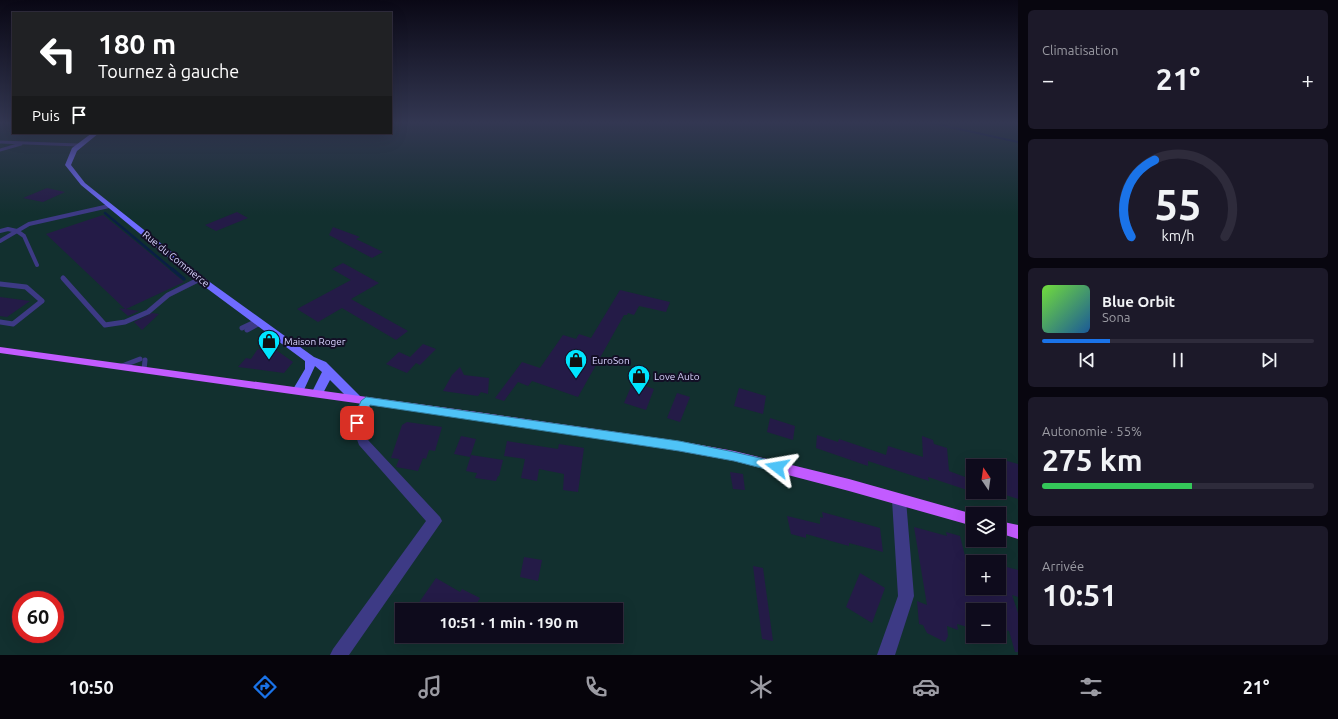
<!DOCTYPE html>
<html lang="fr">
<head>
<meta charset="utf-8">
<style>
	:root { --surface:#0e0b1c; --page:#1c1929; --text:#f1f3f6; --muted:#9b9ba3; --line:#2e2b3b; --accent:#1a73e8 }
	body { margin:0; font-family:Ubuntu,sans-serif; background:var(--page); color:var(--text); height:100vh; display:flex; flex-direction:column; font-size:15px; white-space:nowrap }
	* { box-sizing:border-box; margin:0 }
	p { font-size:13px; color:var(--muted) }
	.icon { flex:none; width:22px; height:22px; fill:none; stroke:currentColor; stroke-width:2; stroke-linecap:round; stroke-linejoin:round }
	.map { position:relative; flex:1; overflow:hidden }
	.details { display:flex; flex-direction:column; gap:10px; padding:10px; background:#08060f; width:320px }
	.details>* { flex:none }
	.hud { position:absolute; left:12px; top:12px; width:380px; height:122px; border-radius:0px; box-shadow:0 4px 16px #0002,0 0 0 1px var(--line); background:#202124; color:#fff; overflow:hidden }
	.needle { width:26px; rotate:347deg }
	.fabs { position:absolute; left:966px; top:459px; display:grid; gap:8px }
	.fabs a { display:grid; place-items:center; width:40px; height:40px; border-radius:0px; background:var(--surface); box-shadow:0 4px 16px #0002,0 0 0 1px var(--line); font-size:20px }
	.speed { position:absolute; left:12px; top:591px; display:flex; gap:8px; font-size:20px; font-weight:700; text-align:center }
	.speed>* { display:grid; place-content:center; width:52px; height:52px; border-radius:50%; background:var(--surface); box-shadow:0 4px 16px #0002,0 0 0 1px var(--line); line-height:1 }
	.speed .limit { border:6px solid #d22; background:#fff; color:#111 }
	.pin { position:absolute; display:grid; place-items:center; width:34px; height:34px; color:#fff; margin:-17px; border-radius:8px; box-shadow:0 2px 6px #0006 }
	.me { position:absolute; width:44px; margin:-22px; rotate:284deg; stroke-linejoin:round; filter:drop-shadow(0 0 3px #0008) }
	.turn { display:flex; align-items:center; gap:14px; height:84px; padding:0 20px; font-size:18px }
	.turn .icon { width:52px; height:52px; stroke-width:2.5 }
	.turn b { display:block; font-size:28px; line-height:34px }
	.then { display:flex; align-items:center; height:38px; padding:0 20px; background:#0003; gap:8px; font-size:15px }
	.big { font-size:30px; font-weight:700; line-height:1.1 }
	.details .widget { flex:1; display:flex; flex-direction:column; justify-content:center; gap:6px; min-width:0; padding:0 14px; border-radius:6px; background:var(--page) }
	.details .dial { align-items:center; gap:0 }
	.dial svg { height:104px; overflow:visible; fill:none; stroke:var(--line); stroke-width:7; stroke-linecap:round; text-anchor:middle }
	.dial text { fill:var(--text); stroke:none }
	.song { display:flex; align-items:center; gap:12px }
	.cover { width:48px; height:48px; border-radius:6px; background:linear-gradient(135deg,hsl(100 70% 55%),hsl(210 70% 35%)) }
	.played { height:4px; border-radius:2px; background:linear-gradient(90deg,var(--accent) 25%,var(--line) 25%) }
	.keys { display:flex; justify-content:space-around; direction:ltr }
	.heat { display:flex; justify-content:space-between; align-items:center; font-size:22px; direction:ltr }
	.charge { height:6px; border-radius:3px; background:linear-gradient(90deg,#34c759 55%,var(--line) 0) }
	.trip { position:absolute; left:395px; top:603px; width:228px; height:40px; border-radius:0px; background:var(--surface); box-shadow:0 4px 16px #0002,0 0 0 1px var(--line); font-weight:700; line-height:40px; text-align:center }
	.menu { display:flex; height:64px; justify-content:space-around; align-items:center; background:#06040b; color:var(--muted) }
	.menu .icon { width:28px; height:28px }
	.menu .current { color:var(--accent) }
	.menu b { font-size:18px; color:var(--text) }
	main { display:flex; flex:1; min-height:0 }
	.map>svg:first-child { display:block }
</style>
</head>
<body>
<main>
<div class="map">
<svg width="1018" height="655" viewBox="0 0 1018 655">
	<rect width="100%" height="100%" fill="#130f26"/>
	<path fill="#12302f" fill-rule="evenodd" d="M0,123h13v10h378v-10h627v532h-1018zM973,466h26v26h-26zM973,514h26v26h-26zM973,562h26v26h-26zM21,600h34v34h-34zM402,610h214v26h-214zM973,610h26v26h-26z"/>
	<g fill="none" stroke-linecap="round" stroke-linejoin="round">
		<path stroke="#0a1f44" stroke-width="2" d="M932,123l86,19"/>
		<path stroke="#0a1f44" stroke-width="2.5" d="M105,213l68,57"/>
		<path stroke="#0a1f44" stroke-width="3.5" d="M172,269l12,10"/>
	</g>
	<g fill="#241b47">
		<path d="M47,188l18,4 -22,10 -20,-4z"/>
		<path d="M237,212l11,6 -32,13 -11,-6z"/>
		<path d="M103,215l37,30 44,37 -58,27 13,2 -11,5 -9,-8 6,1 -79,-75z"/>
		<path d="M333,227l27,10 -4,2 27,13 -11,6 -43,-23z"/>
		<path d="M343,263l36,20 -28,16 57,32 -12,9 -54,-32 -24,14 -21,-13 54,-29 -19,-11z"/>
		<path d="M620,290l50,12 -4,10 -27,-6 -5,9 -6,-2 -1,2h-3l-46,82 -46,-16 -4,5 -10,-4 -14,19 -9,-3 27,-36 18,6 23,-33 13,4 3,-5 12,4z"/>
		<path d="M0,297l30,4 -23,16 -7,-1z"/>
		<path d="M152,313l7,1 -17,16 -8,-8z"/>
		<path d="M423,344l13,5 -16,16 -4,-2 -9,10 -21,-9 13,-12 11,5z"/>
		<path d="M269,345l24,17 -9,11 -46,-6 8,-9 5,1 6,-9z"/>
		<path d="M460,367l4,8 25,3 -1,16 -7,-2 -3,4 -35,-5 9,-16z"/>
		<path d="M633,382l21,7 -8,21 -22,-7z"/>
		<path d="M739,388l27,8 -3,18 -29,-8z"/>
		<path d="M677,393l13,4 -10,25 -13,-4z"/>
		<path d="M770,418l25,8 -2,14 -26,-8z"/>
		<path d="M407,422l35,5 -7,24 -6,-1 -3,9 -3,-1 -5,13 -22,-4 3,-8 -8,-1 11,-33z"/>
		<path d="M817,435l21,7 1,-3 47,16 2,-9 35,11 -1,-21 11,4 1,4 13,4 2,23 24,9v12l-45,-15 1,4 -61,-20v5l-52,-18z"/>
		<path d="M461,436l15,3 -6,18 -16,-3z"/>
		<path d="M507,441l51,8 1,-5 25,4 -6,44 -15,-2 1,-16 -25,-5 -2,12 -16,-3 4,-19 -21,-3z"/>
		<path d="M471,455l32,5 -4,16h-1l-2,5 -21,-3 2,-5 -11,-2z"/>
		<path d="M1000,459l18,5v35l-12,-4z"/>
		<path d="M730,472l13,2 2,16 -12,-1z"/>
		<path d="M822,512l58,16 3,24 -34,-9v3l-43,-12v4l-15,-4 -4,-18 33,8v-7l3,1z"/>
		<path d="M914,527l33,9 -1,-4 14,4 13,52h33l-7,-23 19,5v27l-6,-2 6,18v39h-3l-6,-21 -10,-3v-18h-32l4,18 -14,-4 1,6 -11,-4 1,10 -3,6 -18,-9 -4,-8 -4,-1 -2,-23 10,4z"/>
		<path d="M524,557l18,3 -4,21 -18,-4z"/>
		<path d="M753,566l10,2 10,73 -11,-2z"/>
		<path d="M860,573l25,15 -13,35 -26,-16z"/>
		<path d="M436,578l24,14 2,-3 18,9 -7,12h-45l-10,-6z"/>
	</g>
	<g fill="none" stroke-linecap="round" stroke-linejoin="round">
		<g stroke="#3d3a85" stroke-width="3">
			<path d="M0,142l78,3"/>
			<path d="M0,150l21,-6"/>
		</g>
		<g stroke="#3d3a85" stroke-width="4">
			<path d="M0,231l8,-2 9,2"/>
			<path d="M0,241l17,-10"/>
			<path d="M37,265l-13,-29 -7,-5 12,-7 80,-18"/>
		</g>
		<g stroke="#3d3a85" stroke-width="5">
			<path d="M63,278l42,47 20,-3 23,-10 20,-17 32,-16"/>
			<path d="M0,284l26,3 16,14 -29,23 -13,-2"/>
			<path d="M242,328l15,-7"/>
			<path d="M247,330l13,-7"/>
			<path d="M122,366l18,-7"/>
			<path d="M144,370l1,-10"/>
		</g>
		<g fill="#3d3a85" fill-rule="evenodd">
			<path d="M366,397l4,1 2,3 -9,22 5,17 72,77 2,4 -93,134h-19l3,-6 93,-128 -67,-76 -8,-22 11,-25z"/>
			<path d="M899,494l5,2 2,4 8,96 -19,59h-18l21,-59 -6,-96 2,-4z"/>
		</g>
		<path fill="#6f6bff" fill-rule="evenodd" d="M92,133h7l-22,18 -6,14 14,18 122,97 107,77 12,5 34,34 2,3 -2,3h-8l-22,-22 -9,17h-8l-2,-3 11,-22 -7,-6 -13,28h-8l-2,-3 13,-22v-8l-104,-77 -120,-99 -16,-20 7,-17z"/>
		<g fill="#c25bff" fill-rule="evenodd">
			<path d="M0,347l477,65 202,29 55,10 115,28 124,35v12l-124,-35 -115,-30 -55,-10 -202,-31 -477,-67z"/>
			<path d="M999,521l19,4v14l-19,-6z"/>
		</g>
	</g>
	<linearGradient id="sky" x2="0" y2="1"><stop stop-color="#0a0815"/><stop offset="0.57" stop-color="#333752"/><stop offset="1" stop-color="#333752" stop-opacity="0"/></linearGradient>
	<rect width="1018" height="215" fill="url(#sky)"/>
	<path fill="#4fc3f7" stroke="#337fa1" d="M366,397l313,44 55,11 43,10 4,2 2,3 -2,4 -4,1 -43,-11 -55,-10 -309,-46 -9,21h-8l-1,-3 9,-22z"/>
	<defs>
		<g id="shop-pin" transform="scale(1.15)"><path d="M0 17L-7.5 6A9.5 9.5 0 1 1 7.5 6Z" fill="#00e5ff" stroke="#130f26"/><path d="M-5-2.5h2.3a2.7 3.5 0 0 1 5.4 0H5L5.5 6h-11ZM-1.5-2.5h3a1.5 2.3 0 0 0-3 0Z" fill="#111"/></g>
	</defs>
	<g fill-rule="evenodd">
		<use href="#shop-pin" x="269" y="341"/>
		<use href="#shop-pin" x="576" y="360"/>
		<use href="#shop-pin" x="639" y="376"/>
	</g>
	<g text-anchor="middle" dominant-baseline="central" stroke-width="4" stroke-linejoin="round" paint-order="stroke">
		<g font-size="10" fill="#d9d4ff" stroke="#130f26">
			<text transform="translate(176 259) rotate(39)">Rue du Commerce</text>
		</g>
		<g font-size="10" fill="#d9d4ff" stroke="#130f26" text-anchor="start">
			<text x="284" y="341">Maison Roger</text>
			<text x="592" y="360">EuroSon</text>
			<text x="654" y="376">Love Auto</text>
		</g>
	</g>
</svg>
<div class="fabs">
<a><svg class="needle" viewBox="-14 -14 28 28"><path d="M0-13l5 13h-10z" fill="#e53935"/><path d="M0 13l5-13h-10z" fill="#9b9ba3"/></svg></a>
<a><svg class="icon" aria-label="layers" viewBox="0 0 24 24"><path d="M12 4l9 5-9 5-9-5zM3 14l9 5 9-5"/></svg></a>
<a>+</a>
<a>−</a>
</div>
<div class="speed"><div class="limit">60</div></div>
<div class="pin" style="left:357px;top:423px;background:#d93025"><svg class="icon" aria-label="arrive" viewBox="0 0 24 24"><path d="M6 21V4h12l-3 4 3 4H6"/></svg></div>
<svg class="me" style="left:777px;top:467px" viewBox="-20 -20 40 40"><path d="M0-17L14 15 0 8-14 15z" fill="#4fc3f7" stroke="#fff" stroke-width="4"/></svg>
<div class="trip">10:51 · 1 min · 190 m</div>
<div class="hud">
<div class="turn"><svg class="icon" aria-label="left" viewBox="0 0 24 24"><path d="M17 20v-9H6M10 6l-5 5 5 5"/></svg><div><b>180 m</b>Tournez à gauche</div></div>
<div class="then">Puis<svg class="icon" aria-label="arrive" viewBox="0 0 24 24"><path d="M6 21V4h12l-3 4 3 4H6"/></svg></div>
</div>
</div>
<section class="details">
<div class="widget"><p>Climatisation</p>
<div class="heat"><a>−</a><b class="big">21°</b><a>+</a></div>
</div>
<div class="widget dial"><svg viewBox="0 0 100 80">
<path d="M14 69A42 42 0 1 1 86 69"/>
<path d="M14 69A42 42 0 0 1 32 10" stroke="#1a73e8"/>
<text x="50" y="56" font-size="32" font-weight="700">55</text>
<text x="50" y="72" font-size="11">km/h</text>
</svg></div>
<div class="widget">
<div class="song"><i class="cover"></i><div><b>Blue Orbit</b><p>Sona</p></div></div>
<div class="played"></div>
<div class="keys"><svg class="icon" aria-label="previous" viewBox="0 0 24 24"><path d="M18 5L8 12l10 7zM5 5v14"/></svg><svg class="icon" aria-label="pause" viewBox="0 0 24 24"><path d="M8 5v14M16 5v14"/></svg><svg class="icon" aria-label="next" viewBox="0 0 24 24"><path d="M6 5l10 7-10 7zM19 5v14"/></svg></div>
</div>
<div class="widget"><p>Autonomie · 55%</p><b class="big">275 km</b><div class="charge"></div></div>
<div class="widget"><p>Arrivée</p><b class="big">10:51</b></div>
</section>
</main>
<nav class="menu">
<b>10:50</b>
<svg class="icon current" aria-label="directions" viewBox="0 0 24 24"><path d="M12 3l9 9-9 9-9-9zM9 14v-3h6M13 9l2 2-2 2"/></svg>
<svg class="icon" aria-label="music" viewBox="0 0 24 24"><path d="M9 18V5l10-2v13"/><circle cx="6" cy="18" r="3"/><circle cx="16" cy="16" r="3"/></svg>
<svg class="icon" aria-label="phone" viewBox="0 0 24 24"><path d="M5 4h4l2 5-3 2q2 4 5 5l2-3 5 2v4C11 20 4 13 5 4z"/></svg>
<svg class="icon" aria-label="climate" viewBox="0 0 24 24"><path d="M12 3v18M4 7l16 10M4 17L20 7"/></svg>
<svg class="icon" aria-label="car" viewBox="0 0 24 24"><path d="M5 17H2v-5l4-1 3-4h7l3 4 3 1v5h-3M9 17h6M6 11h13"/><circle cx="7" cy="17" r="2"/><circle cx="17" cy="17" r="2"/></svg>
<svg class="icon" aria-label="filters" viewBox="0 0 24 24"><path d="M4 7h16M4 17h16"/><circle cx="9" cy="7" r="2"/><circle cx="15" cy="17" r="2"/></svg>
<b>21°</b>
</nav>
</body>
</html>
